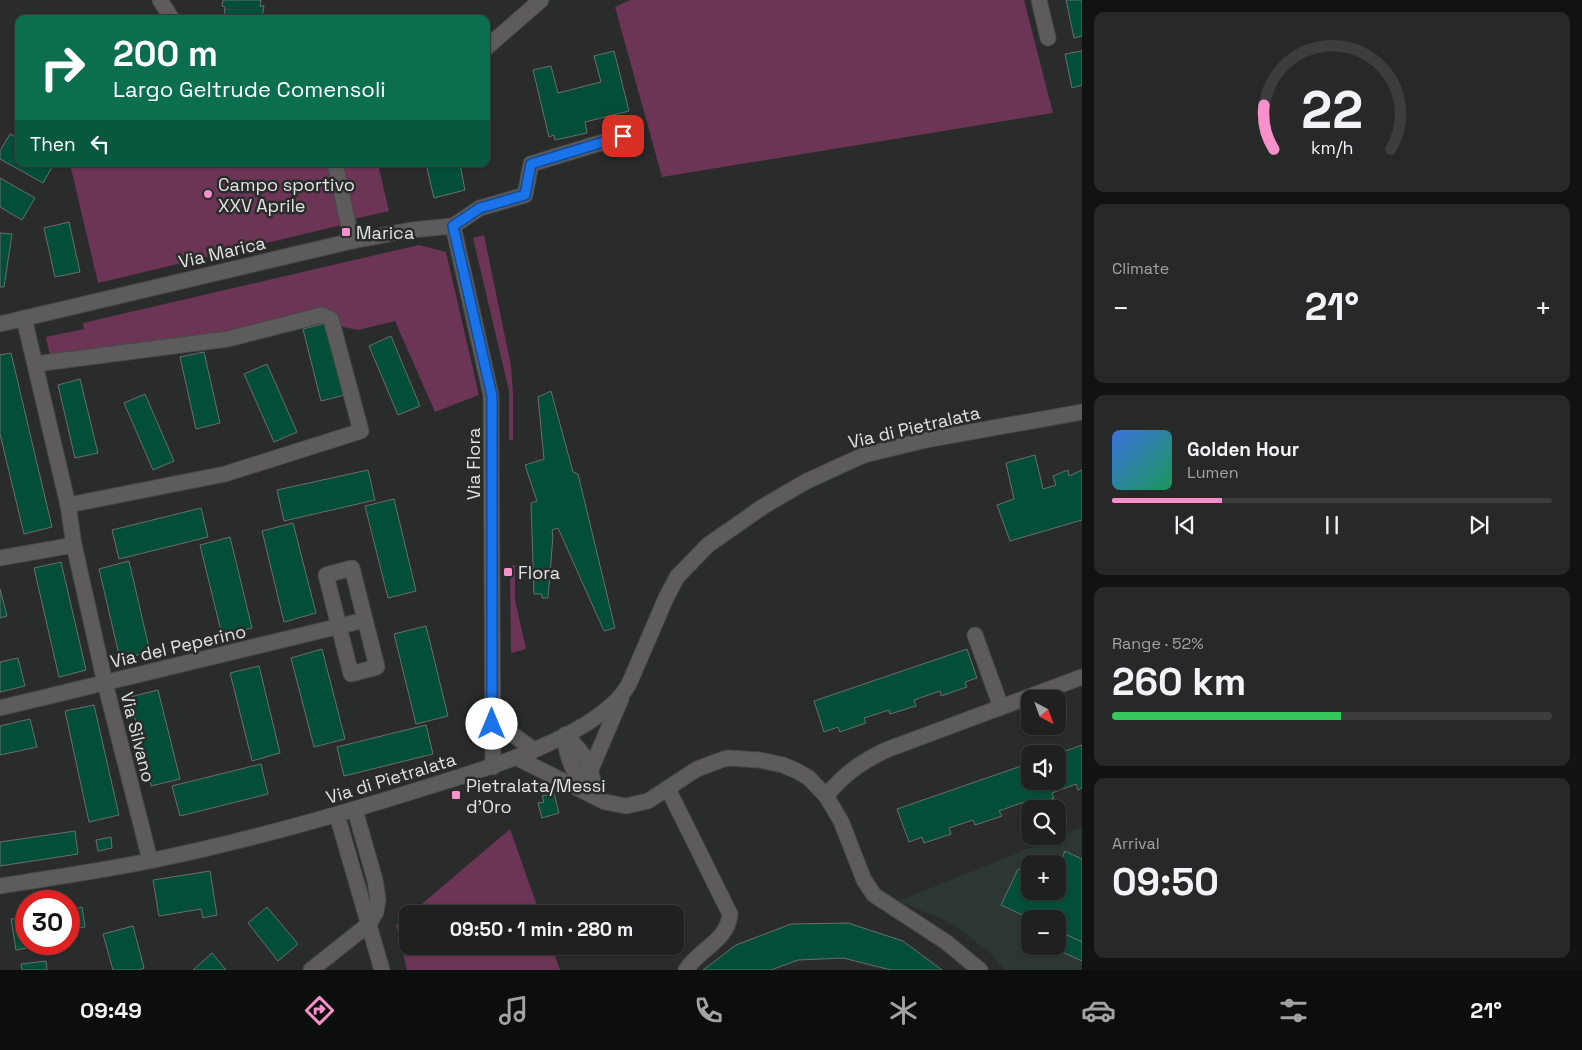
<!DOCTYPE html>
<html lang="en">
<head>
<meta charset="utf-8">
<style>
	:root { --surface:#1f2120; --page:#272929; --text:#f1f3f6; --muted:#a1a3a5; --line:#3c3e3e; --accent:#f890cb }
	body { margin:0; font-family:"Space Grotesk",sans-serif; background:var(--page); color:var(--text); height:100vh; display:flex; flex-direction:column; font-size:19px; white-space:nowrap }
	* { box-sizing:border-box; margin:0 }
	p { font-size:16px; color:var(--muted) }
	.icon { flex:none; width:28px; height:28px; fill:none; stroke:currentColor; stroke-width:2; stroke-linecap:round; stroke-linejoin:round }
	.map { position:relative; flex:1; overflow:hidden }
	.drawer { display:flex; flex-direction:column; gap:12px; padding:12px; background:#111212; width:500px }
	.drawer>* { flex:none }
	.top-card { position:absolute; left:15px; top:15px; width:475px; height:152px; border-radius:10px; box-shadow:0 1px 4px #0004,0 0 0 1px var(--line); background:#0b6e4f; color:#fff; overflow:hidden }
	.needle { width:32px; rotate:139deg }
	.buttons { position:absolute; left:1021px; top:690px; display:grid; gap:10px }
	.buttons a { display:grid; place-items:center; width:45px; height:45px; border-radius:10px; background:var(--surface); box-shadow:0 1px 4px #0004,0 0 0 1px var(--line); font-size:25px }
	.speed { position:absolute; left:15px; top:890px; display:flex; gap:10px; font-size:25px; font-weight:700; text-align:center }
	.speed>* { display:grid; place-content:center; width:65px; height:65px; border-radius:50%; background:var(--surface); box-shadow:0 1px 4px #0004,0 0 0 1px var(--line); line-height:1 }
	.speed .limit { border:8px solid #d22; background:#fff; color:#111 }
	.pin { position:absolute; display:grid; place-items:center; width:42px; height:42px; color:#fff; margin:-21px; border-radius:10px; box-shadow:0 2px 8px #0006 }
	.me { position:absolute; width:55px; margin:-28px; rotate:0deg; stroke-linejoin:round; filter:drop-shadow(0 0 4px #0008) }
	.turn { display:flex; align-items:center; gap:18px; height:105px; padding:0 15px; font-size:22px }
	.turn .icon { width:65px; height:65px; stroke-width:2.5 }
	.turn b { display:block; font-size:35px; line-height:42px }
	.then { display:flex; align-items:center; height:48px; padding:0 15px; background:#0003; gap:10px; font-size:19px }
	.big { font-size:38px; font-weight:700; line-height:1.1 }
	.drawer .widget { flex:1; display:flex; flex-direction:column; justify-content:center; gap:8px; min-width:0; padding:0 18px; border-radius:10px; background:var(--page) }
	.drawer .dial { align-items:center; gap:0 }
	.dial svg { height:130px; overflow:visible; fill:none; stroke:var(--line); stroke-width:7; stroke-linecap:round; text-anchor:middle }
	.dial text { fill:var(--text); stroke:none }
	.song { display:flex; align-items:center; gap:15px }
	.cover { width:60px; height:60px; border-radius:8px; background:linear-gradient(135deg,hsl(220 70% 55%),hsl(150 70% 35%)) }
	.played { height:5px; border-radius:2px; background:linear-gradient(90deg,var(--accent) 25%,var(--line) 25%) }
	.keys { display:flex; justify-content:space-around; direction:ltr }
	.heat { display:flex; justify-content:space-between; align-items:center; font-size:28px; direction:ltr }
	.charge { height:8px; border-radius:4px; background:linear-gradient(90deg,#34c759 52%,var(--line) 0) }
	.trip { position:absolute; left:399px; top:905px; width:285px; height:50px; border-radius:10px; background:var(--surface); box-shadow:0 1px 4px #0004,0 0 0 1px var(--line); font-weight:700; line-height:50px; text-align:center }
	.tab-bar { display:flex; height:80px; justify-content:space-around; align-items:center; background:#0c0d0d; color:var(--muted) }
	.tab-bar .icon { width:35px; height:35px }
	.tab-bar .selected { color:var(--accent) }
	.tab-bar b { font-size:22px; color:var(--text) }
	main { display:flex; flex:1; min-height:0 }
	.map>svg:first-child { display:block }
</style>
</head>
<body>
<main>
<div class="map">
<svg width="1082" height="970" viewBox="0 0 1082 970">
	<rect width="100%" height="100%" fill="#292c2a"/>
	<path fill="#2c3632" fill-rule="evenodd" d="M1082,827v143h-77l-16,-18 -23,-18 -24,-15 -44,-18zM1030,864h28v27h-28zM1030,919h28v27h-28z"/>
	<g fill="#6c3555">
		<path d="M630,0h394l29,113 -391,64 -47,-170z"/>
		<path d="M70,164h262l14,60 -248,59z"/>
		<path d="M341,164h37l11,47 -35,8z"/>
		<path d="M484,235l27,131 2,26v48h-4v-49l-36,-153z"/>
		<path d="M419,245l27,7 33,143 -44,17 -40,-91 -37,9 -20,-4 -6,-16 -5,-2 -105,25 -172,23 -4,-19 38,-8 -1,-6z"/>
		<path d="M515,565v35l11,49 -15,4 -1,-87z"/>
		<path d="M510,829l30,85h-130z"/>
		<path d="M407,915l1,31h143l9,24h-153l-11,-45z"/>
	</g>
	<g fill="#034e39" stroke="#6a6e6c">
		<path d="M223,0h38l-1,6h4l-2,11 -5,-1v3l-33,-1 1,-11 -3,-1z"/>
		<path d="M1066,0h16v36l-8,2z"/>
		<path d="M614,51l15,60 -44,11 2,11 -32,7 -1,-5 -5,2 -16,-67 18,-4 7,27 43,-11 -7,-26z"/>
		<path d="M1082,51v34l-10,3 -7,-34z"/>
		<path d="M10,134l9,5v25h35l-11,19 -43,-24v-8z"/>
		<path d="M426,164h34l5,26 -31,8z"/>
		<path d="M0,178l35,20 -13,22 -22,-13z"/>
		<path d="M69,222l11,50 -25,5 -11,-49z"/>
		<path d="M0,233l12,1 -8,53h-4z"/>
		<path d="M326,323l19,72 -24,6 -18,-72z"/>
		<path d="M391,336l29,70 -22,9 -29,-69z"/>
		<path d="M204,352l16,71 -24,6 -16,-72z"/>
		<path d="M11,353l41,174 -28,7 -24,-100v-79z"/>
		<path d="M267,364l30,68 -23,10 -30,-68z"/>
		<path d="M80,379l18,74 -23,5 -17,-73z"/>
		<path d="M551,391l22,81 5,2 37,154 -11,3 -46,-103 -6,2 1,6 -5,62h-6v-4h-8l-3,-91 6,-2 -12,-36 19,-6 -6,-62z"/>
		<path d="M145,394l29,67 -21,9 -29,-67z"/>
		<path d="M1035,455l8,34 13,-4 -3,-9 15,-6 1,6 13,-6v50l-72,21 -13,-36 17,-6 -8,-36z"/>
		<path d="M368,470l7,30 -91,21 -7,-31z"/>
		<path d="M394,499l22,92 -28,7 -23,-92z"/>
		<path d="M201,508l7,29 -89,22 -7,-29z"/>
		<path d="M293,523l23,90 -32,9 -22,-91z"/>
		<path d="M230,537l22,91 -30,7 -22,-90z"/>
		<path d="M129,561l21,91 -30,7 -21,-90z"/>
		<path d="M61,562l25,108 -27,7 -25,-109z"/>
		<path d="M0,589l7,27 -7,2z"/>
		<path d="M426,626l22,90 -32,8 -22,-90z"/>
		<path d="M322,649l23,90 -31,8 -23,-89z"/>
		<path d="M967,649l10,29 -12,4 2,5 -26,9 -1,-5 -26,9 2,6 -26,8 -1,-4 -25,8 2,5 -26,9 -2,-5 -14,5 -10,-31z"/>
		<path d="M18,658l7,28 -25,6v-30z"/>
		<path d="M259,666l21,87 -28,8 -22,-88z"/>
		<path d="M158,690l22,89 -29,7 -21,-89z"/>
		<path d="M94,705l25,110 -30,7 -24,-111z"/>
		<path d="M30,719l7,28 -37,8v-29z"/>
		<path d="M426,725l7,29 -89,22 -7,-29z"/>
		<path d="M1082,745v43l-4,2 -2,-6 -24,9 2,5 -28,10 -2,-6 -25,9 3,5 -27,9 -2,-5 -24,8 2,6 -27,9 -2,-6 -13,5 -12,-33 133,-46v18h28l-1,-27z"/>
		<path d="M261,764l7,30 -88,22 -8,-30z"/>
		<path d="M554,793l5,20 -17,5 -4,-15 6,-1 -2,-6z"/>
		<path d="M75,831l3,23 -78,12v-24z"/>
		<path d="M111,837l1,11 -14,3 -2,-11z"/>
		<path d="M1065,851l17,8v83l-24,-11v-12h-27l-30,-14 17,-36 12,5v17h28v-23z"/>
		<path d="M210,871l7,44 -14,3 -2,-9 -42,7 -6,-36z"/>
		<path d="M82,907l3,20 -16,2v-19z"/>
		<path d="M267,907l31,37 -20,17 -30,-38z"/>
		<path d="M26,917v27h25l-35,6 -5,-31z"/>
		<path d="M848,923l55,18 39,29h-51l-48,-12 -45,2 -27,10h-68l33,-25 55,-21z"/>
		<path d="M133,926l11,42 -5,2h-26l-10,-36z"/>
		<path d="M1065,934l17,8v19l-24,-11z"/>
		<path d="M212,953l14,17h-33z"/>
		<path d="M46,961l1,9h-25l-1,-6z"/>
	</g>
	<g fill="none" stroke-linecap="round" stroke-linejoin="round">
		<g stroke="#464947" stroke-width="17">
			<g id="minor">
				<path d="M160,0l12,19"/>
				<path d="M1039,0l9,38"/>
				<path d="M486,48l55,-48"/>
				<path d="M335,164l17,77"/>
				<path d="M453,226l38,169 2,372"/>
				<path d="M24,318l44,187 6,40 31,138 45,177"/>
				<path d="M0,324l352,-83 59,-11 42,-4 27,-18 45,-13 6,-31 92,-28"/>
				<path d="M35,364l193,-25 94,-24 9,4 30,112 -136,43 -157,31"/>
				<path d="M0,558l74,-13"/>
				<path d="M352,568l25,99 -26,7 -25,-99z"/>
				<path d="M975,635l26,72"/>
				<path d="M0,708l365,-88"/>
				<path d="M494,710l11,19 29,21"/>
				<path d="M565,735c1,22 9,41 24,56"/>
				<path d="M565,735c24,22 26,31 31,62"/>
				<path d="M517,758l88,44 21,4 22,-5 49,-32 24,-9 7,-2 32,2 23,5 14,6 12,7 17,18 15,25 23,59 10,15 72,47 34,28"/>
				<path d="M591,769l30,-70"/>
				<path d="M668,789l62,125c-2,27 -31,35 -44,56"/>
				<path d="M826,796c18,-22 35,-34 60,-46l196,-73"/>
				<path d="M337,815l45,155"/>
				<path d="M0,886c50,-8 100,-15 149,-25 94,-19 186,-45 278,-74 53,-16 174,-52 202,-103l37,-86 11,-21 31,-32 56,-39 43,-25 57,-26 62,-15 156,-28"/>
				<path d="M311,970l58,-46 7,-12 2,-13 -3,-19 -20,-70"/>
			</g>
		</g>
		<use href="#minor" stroke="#5d5b5c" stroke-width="15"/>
	</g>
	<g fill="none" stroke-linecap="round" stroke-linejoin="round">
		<g stroke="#114b97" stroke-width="12">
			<path id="route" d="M492,724v-328l-39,-170 27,-18 45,-13 6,-31 92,-28"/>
		</g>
		<use href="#route" stroke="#1a73e8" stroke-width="9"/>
	</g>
	<g fill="#f890cb" stroke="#292c2a" stroke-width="2">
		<circle cx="208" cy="194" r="5"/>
		<rect x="341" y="227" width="10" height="10" rx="2.5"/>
		<rect x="503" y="567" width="10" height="10" rx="2.5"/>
		<rect x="451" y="790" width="10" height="10" rx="2.5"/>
	</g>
	<g text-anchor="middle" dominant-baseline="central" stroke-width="5" stroke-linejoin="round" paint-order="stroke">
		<g font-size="18" fill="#e1e3e2" stroke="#292c2a" text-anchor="start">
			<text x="218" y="184">Campo sportivo<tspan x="218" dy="21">XXV Aprile</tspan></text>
			<text x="356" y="232">Marica</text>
			<text x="518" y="572">Flora</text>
			<text x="466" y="785">Pietralata/Messi<tspan x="466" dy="21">d'Oro</tspan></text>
		</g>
		<g font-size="18" fill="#e1e3e2" stroke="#292c2a">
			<text transform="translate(222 252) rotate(-13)">Via Marica</text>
			<text transform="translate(914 427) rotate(-13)">Via di Pietralata</text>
			<text transform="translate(473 464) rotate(-90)">Via Flora</text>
			<text transform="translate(178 646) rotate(-13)">Via del Peperino</text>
			<text transform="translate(138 737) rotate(76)">Via Silvano</text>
			<text transform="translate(391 778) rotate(-17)">Via di Pietralata</text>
		</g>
	</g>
</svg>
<div class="buttons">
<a><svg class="needle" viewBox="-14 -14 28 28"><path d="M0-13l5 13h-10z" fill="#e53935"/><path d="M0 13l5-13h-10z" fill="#a1a3a5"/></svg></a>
<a><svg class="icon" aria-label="sound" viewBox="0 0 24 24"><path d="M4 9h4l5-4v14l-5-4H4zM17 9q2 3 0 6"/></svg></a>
<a><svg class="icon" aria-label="search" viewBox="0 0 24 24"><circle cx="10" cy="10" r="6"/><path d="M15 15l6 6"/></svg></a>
<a>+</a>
<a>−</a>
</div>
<div class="speed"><div class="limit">30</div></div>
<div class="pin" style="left:623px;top:136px;background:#d93025"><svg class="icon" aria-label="arrive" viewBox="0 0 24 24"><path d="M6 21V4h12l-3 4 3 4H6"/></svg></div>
<svg class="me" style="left:492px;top:724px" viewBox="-20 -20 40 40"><circle r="19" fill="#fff"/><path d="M0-13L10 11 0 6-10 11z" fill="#1a73e8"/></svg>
<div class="trip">09:50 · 1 min · 280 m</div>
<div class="top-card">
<div class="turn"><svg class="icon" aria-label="right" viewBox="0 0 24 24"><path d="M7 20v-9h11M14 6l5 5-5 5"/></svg><div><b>200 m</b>Largo Geltrude Comensoli</div></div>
<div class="then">Then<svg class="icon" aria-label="left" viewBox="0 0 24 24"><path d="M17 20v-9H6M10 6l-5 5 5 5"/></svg></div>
</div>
</div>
<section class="drawer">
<div class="widget dial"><svg viewBox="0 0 100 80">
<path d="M14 69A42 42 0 1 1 86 69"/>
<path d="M14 69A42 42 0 0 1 8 42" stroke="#f890cb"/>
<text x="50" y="56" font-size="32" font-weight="700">22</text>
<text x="50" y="72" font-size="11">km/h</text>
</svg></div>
<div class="widget"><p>Climate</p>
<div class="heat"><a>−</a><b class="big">21°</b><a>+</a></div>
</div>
<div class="widget">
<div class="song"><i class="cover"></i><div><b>Golden Hour</b><p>Lumen</p></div></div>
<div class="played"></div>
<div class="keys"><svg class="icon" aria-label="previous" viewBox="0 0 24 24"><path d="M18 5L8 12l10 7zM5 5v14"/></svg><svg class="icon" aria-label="pause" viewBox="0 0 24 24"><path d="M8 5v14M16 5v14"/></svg><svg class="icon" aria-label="next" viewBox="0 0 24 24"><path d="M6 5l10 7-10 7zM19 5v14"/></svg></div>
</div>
<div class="widget"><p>Range · 52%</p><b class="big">260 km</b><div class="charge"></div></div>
<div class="widget"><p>Arrival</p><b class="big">09:50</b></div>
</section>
</main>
<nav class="tab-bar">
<b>09:49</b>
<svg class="icon selected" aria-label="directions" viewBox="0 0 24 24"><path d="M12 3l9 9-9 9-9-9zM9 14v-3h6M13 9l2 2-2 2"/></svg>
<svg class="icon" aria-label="music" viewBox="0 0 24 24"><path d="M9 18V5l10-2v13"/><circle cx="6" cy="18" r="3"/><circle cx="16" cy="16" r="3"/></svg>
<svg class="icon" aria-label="phone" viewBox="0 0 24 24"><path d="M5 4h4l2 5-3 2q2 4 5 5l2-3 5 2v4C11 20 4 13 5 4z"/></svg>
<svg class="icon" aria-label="climate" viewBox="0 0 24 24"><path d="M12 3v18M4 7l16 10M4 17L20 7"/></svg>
<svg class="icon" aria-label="car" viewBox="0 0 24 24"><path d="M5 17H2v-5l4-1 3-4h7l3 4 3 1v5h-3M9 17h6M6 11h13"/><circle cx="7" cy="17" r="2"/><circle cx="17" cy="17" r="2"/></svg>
<svg class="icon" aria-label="filters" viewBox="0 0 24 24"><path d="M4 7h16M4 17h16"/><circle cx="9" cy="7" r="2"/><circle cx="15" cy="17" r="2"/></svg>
<b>21°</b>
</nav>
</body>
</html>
